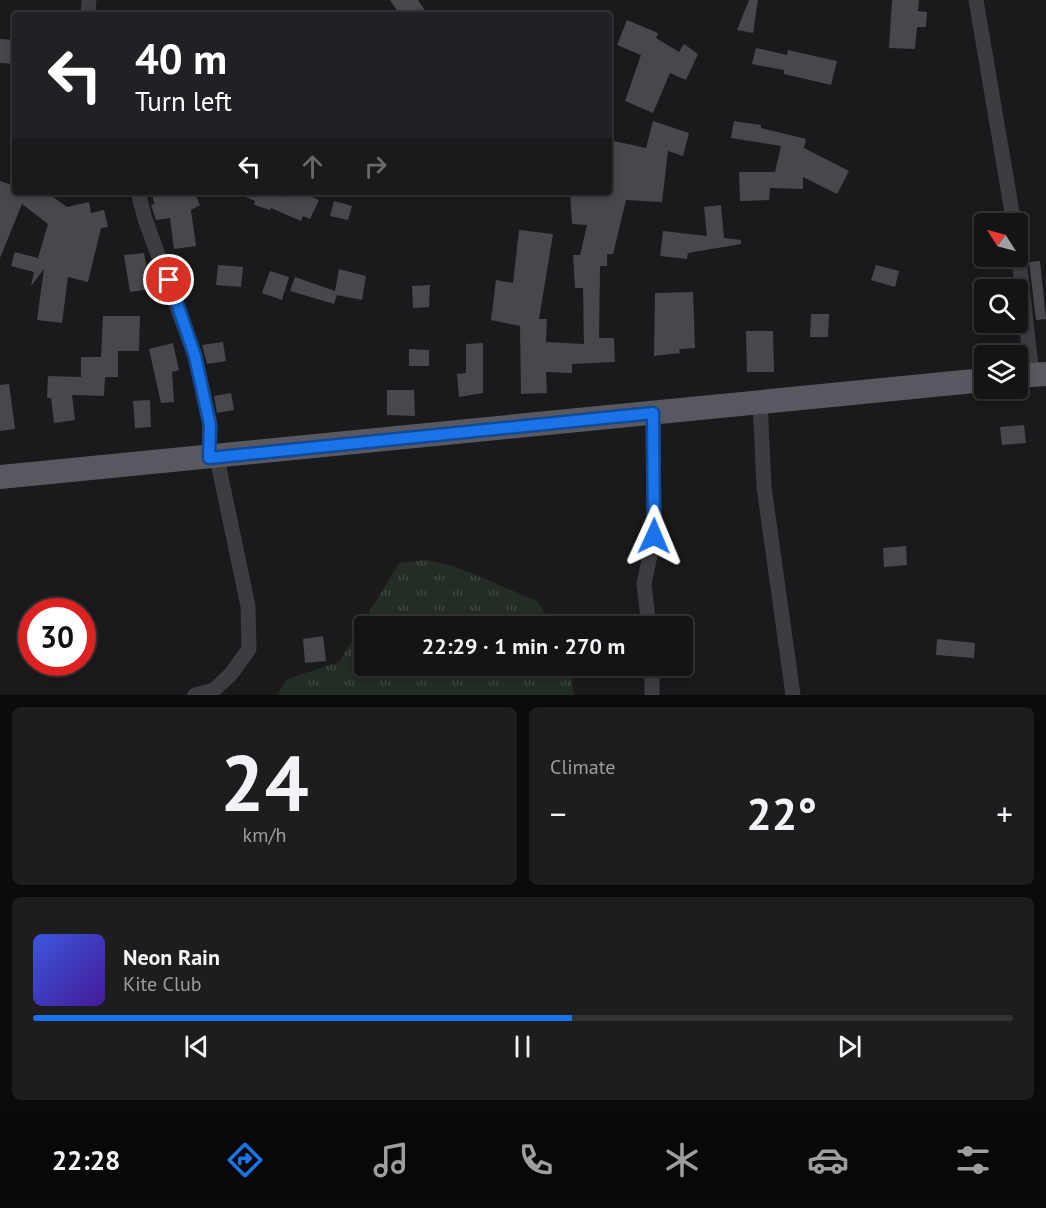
<!DOCTYPE html>
<html lang="en">
<head>
<meta charset="utf-8">
<style>
	:root { --surface:#141415; --page:#1d1d1e; --text:#f1f3f6; --muted:#9d9ea0; --line:#333334; --accent:#1a73e8 }
	body { margin:0; font-family:"PT Sans",sans-serif; background:var(--page); color:var(--text); height:100vh; display:flex; flex-direction:column; font-size:22px; white-space:nowrap }
	* { box-sizing:border-box; margin:0 }
	p { font-size:20px; color:var(--muted) }
	.icon { flex:none; width:33px; height:33px; fill:none; stroke:currentColor; stroke-width:2; stroke-linecap:round; stroke-linejoin:round }
	.map { position:relative; height:695px; overflow:hidden }
	.side { display:flex; flex-direction:column; gap:12px; padding:12px; background:#0b0b0c; flex:1 }
	.side>* { flex:none }
	.hud { position:absolute; left:12px; top:12px; width:600px; height:183px; border-radius:6px; box-shadow:0 3px 9px #0003,0 0 0 2px var(--line); background:#202124; color:#fff; overflow:hidden }
	.needle { width:39px; rotate:306deg }
	.controls { position:absolute; left:974px; top:213px; display:grid; gap:12px }
	.controls a { display:grid; place-items:center; width:54px; height:54px; border-radius:6px; background:var(--surface); box-shadow:0 3px 9px #0003,0 0 0 2px var(--line); font-size:30px }
	.speed { position:absolute; left:18px; top:598px; display:flex; gap:12px; font-size:30px; font-weight:700; text-align:center }
	.speed>* { display:grid; place-content:center; width:78px; height:78px; border-radius:50%; background:var(--surface); box-shadow:0 3px 9px #0003,0 0 0 2px var(--line); line-height:1 }
	.speed .limit { border:9px solid #d22; background:#fff; color:#111 }
	.pin { position:absolute; display:grid; place-items:center; width:51px; height:51px; color:#fff; margin:-26px; border:3px solid #fff; border-radius:50%; box-shadow:0 2px 6px #0007 }
	.me { position:absolute; width:66px; margin:-33px; rotate:1deg; stroke-linejoin:round; filter:drop-shadow(0 0 4px #0008) }
	.turn { display:flex; align-items:center; gap:21px; height:126px; padding:0 24px; font-size:27px }
	.turn .icon { width:78px; height:78px; stroke-width:2.5 }
	.turn b { display:block; font-size:42px; line-height:51px }
	.lanes { display:flex; align-items:center; height:57px; padding:0 24px; background:#0003; justify-content:center; gap:30px; direction:ltr }
	.lanes .off { opacity:.35 }
	.big { font-size:45px; font-weight:700; line-height:1.1 }
	.side .tile { flex:1; display:flex; flex-direction:column; justify-content:center; gap:9px; min-width:0; padding:0 21px; border-radius:9px; background:var(--page) }
	.side .dial { align-items:center; gap:0 }
	.dial b { font-size:78px; line-height:1 }
	.song { display:flex; align-items:center; gap:18px }
	.cover { width:72px; height:72px; border-radius:9px; background:linear-gradient(135deg,hsl(230 70% 55%),hsl(260 70% 35%)) }
	.played { height:6px; border-radius:3px; background:linear-gradient(90deg,var(--accent) 55%,var(--line) 55%) }
	.keys { display:flex; justify-content:space-around; direction:ltr }
	.heat { display:flex; justify-content:space-between; align-items:center; font-size:33px; direction:ltr }
	.side .tiles { flex:1; display:grid; gap:12px; grid-template-columns:1fr 1fr }
	.tile:last-child { grid-column:span 2 }
	.trip { position:absolute; left:354px; top:616px; width:339px; height:60px; border-radius:6px; background:var(--surface); box-shadow:0 3px 9px #0003,0 0 0 2px var(--line); font-weight:700; line-height:60px; text-align:center }
	.tabs { display:flex; height:96px; justify-content:space-around; align-items:center; background:#080808; color:var(--muted) }
	.tabs .icon { width:42px; height:42px }
	.tabs .selected { color:var(--accent) }
	.tabs b { font-size:27px; color:var(--text) }
	.map>svg:first-child { display:block }
</style>
</head>
<body>
<div class="map">
<svg width="1046" height="695" viewBox="0 0 1046 695">
	<defs>
		<pattern id="grass-tufts" width="24" height="20" patternUnits="userSpaceOnUse" patternTransform="scale(1.5)"><rect width="24" height="20" fill="#242c26"/><path d="M3 7l-1-3M5 7V3M7 7l1-3M15 17l-1-3M17 17v-4M19 17l1-3" fill="none" stroke="#414844"/></pattern>
	</defs>
	<rect width="100%" height="100%" fill="#1a1a1c"/>
	<path fill="url(#grass-tufts)" d="M426,560l28,6 83,35 17,26h-190v39h206l4,29h-297l10,-16 52,-17 60,-99z"/>
	<g fill="#48474c">
		<path d="M390,0h28l10,15h-28z"/>
		<path d="M749,0h9l-5,33 -16,-3z"/>
		<path d="M892,0h27l-1,11 9,1 -1,15h-9l-2,22 -26,-1z"/>
		<path d="M627,20l31,13 -2,5 23,14 5,-8 14,10 -12,26 -16,-7 -17,40 -28,-12 16,-46 -24,-10z"/>
		<path d="M0,39l15,1v24l-15,-1z"/>
		<path d="M756,48l31,7 1,-5 49,11 -6,24 -47,-11v-4l-32,-6z"/>
		<path d="M653,121l36,12 -6,23 -15,-5 -6,51 -36,-2 -13,54h-6v12h-7l-1,72h15l1,24 -43,2v9l-26,-1 1,21 -26,1 -1,-68 -29,-6 5,-40 17,3 6,-53 34,4 -14,85h8l-1,23 38,2 -1,-56h-8l-2,-33h7l7,-30 -15,-1 -2,-32h39v-52l37,8z"/>
		<path d="M734,121l27,4v3l45,11 -2,9 45,23 -12,23 -34,-17v12l-33,-1 -1,12 -29,1 -1,-29h36l6,-26 -50,-8z"/>
		<path d="M0,181l15,5v6h31l21,15 22,-5 2,11 13,-3 4,17 -7,1 -13,54 -20,-5 -6,46 -25,-3 7,-51 -13,17 3,-14 -23,-6 4,-14 23,6 10,-34 -26,-20 -22,54z"/>
		<path d="M152,192h42l6,13 -9,5 5,36 -22,3 -4,-31 -14,2 -5,-15 3,-1z"/>
		<path d="M234,192h42l10,6 3,-6h11l19,8 -9,19 -7,-3 -2,5 -30,-13 -1,2 -16,-5 1,-4z"/>
		<path d="M334,201l18,5 -4,14 -18,-4z"/>
		<path d="M721,205l3,33 17,2v4l-53,9 -1,6 -27,-3 3,-25 44,5 -3,-29z"/>
		<path d="M144,253l7,36 -21,3 -6,-37z"/>
		<path d="M1040,261l6,58 -10,1 -7,-58z"/>
		<path d="M218,265l25,2 -2,20 -25,-2z"/>
		<path d="M876,265l23,6 -4,16 -24,-7z"/>
		<path d="M339,269l27,7 -4,24 -25,-5 -3,9 -44,-13 5,-14 40,14z"/>
		<path d="M270,271l19,6 -7,23 -20,-7z"/>
		<path d="M430,285l-1,22 -16,1 -1,-22z"/>
		<path d="M693,292l2,56 -16,1 1,4 -26,3 1,-63z"/>
		<path d="M811,314h18l-1,23h-18z"/>
		<path d="M103,316h37l-1,35h-21v26h-13l-1,19 -32,-1 3,25 -21,3 -3,-25h-4l1,-22 33,1v-20h20z"/>
		<path d="M746,331h27l1,41h-27z"/>
		<path d="M223,342l3,19 -19,3 -5,-19z"/>
		<path d="M173,343l6,27 -7,2 2,30 -13,1 -12,-54z"/>
		<path d="M483,343v50l-24,4 -2,-23 9,-1v-29z"/>
		<path d="M409,349l20,1v16h-20z"/>
		<path d="M9,384l6,45 -15,2v-46z"/>
		<path d="M387,390h27l1,26 -28,-1z"/>
		<path d="M231,393l3,17 -17,3 -3,-17z"/>
		<path d="M150,400l1,27 -16,1 -2,-27z"/>
		<path d="M1024,425l2,18 -24,2 -2,-18z"/>
		<path d="M906,546l1,19 -23,2 -1,-19z"/>
		<path d="M323,636l3,25 -21,2 -2,-24z"/>
		<path d="M937,639l38,4 -1,15 -38,-3z"/>
	</g>
	<g fill="none" stroke-linecap="round" stroke-linejoin="round">
		<g stroke="#3c3c41" stroke-width="15">
			<path d="M976,0l38,224"/>
			<path d="M88,15l1,-15"/>
			<path d="M138,192l7,27 50,137 15,69 -1,33"/>
			<path d="M1017,241l15,134"/>
			<path d="M760,402l4,85 29,208"/>
			<path d="M649,627l-5,-43 10,-48 -1,-123"/>
			<path d="M195,695l19,-5 17,-16 18,-25 -1,-43 -31,-148"/>
			<path d="M652,695v-29"/>
		</g>
		<g stroke="#585960" stroke-width="24">
			<path d="M1017,376l29,-2"/>
			<path d="M0,477l984,-97"/>
		</g>
	</g>
	<g fill="none" stroke-linecap="round" stroke-linejoin="round">
		<g stroke="#114b97" stroke-width="15">
			<path id="route" d="M169,280l26,76 15,69 -1,33 444,-45 1,123"/>
		</g>
		<use href="#route" stroke="#1a73e8" stroke-width="10"/>
	</g>
</svg>
<div class="controls">
<a><svg class="needle" viewBox="-14 -14 28 28"><path d="M0-13l5 13h-10z" fill="#e53935"/><path d="M0 13l5-13h-10z" fill="#9d9ea0"/></svg></a>
<a><svg class="icon" aria-label="search" viewBox="0 0 24 24"><circle cx="10" cy="10" r="6"/><path d="M15 15l6 6"/></svg></a>
<a><svg class="icon" aria-label="layers" viewBox="0 0 24 24"><path d="M12 4l9 5-9 5-9-5zM3 14l9 5 9-5"/></svg></a>
</div>
<div class="speed"><div class="limit">30</div></div>
<div class="pin" style="left:169px;top:280px;background:#d93025"><svg class="icon" aria-label="arrive" viewBox="0 0 24 24"><path d="M6 21V4h12l-3 4 3 4H6"/></svg></div>
<svg class="me" style="left:654px;top:536px" viewBox="-20 -20 40 40"><path d="M0-17L14 15 0 8-14 15z" fill="#1a73e8" stroke="#fff" stroke-width="4"/></svg>
<div class="trip">22:29 · 1 min · 270 m</div>
<div class="hud">
<div class="turn"><svg class="icon" aria-label="left" viewBox="0 0 24 24"><path d="M17 20v-9H6M10 6l-5 5 5 5"/></svg><div><b>40 m</b>Turn left</div></div>
<div class="lanes"><svg class="icon" aria-label="left" viewBox="0 0 24 24"><path d="M17 20v-9H6M10 6l-5 5 5 5"/></svg><svg class="icon off" aria-label="ahead" viewBox="0 0 24 24"><path d="M12 20V5M6 11l6-6 6 6"/></svg><svg class="icon off" aria-label="right" viewBox="0 0 24 24"><path d="M7 20v-9h11M14 6l5 5-5 5"/></svg></div>
</div>
</div>
<section class="side">
<div class="tiles">
<div class="tile dial"><b>24</b><p>km/h</p></div>
<div class="tile"><p>Climate</p>
<div class="heat"><a>−</a><b class="big">22°</b><a>+</a></div>
</div>
<div class="tile">
<div class="song"><i class="cover"></i><div><b>Neon Rain</b><p>Kite Club</p></div></div>
<div class="played"></div>
<div class="keys"><svg class="icon" aria-label="previous" viewBox="0 0 24 24"><path d="M18 5L8 12l10 7zM5 5v14"/></svg><svg class="icon" aria-label="pause" viewBox="0 0 24 24"><path d="M8 5v14M16 5v14"/></svg><svg class="icon" aria-label="next" viewBox="0 0 24 24"><path d="M6 5l10 7-10 7zM19 5v14"/></svg></div>
</div>
</div>
</section>
<nav class="tabs">
<b>22:28</b>
<svg class="icon selected" aria-label="directions" viewBox="0 0 24 24"><path d="M12 3l9 9-9 9-9-9zM9 14v-3h6M13 9l2 2-2 2"/></svg>
<svg class="icon" aria-label="music" viewBox="0 0 24 24"><path d="M9 18V5l10-2v13"/><circle cx="6" cy="18" r="3"/><circle cx="16" cy="16" r="3"/></svg>
<svg class="icon" aria-label="phone" viewBox="0 0 24 24"><path d="M5 4h4l2 5-3 2q2 4 5 5l2-3 5 2v4C11 20 4 13 5 4z"/></svg>
<svg class="icon" aria-label="climate" viewBox="0 0 24 24"><path d="M12 3v18M4 7l16 10M4 17L20 7"/></svg>
<svg class="icon" aria-label="car" viewBox="0 0 24 24"><path d="M5 17H2v-5l4-1 3-4h7l3 4 3 1v5h-3M9 17h6M6 11h13"/><circle cx="7" cy="17" r="2"/><circle cx="17" cy="17" r="2"/></svg>
<svg class="icon" aria-label="filters" viewBox="0 0 24 24"><path d="M4 7h16M4 17h16"/><circle cx="9" cy="7" r="2"/><circle cx="15" cy="17" r="2"/></svg>
</nav>
</body>
</html>
